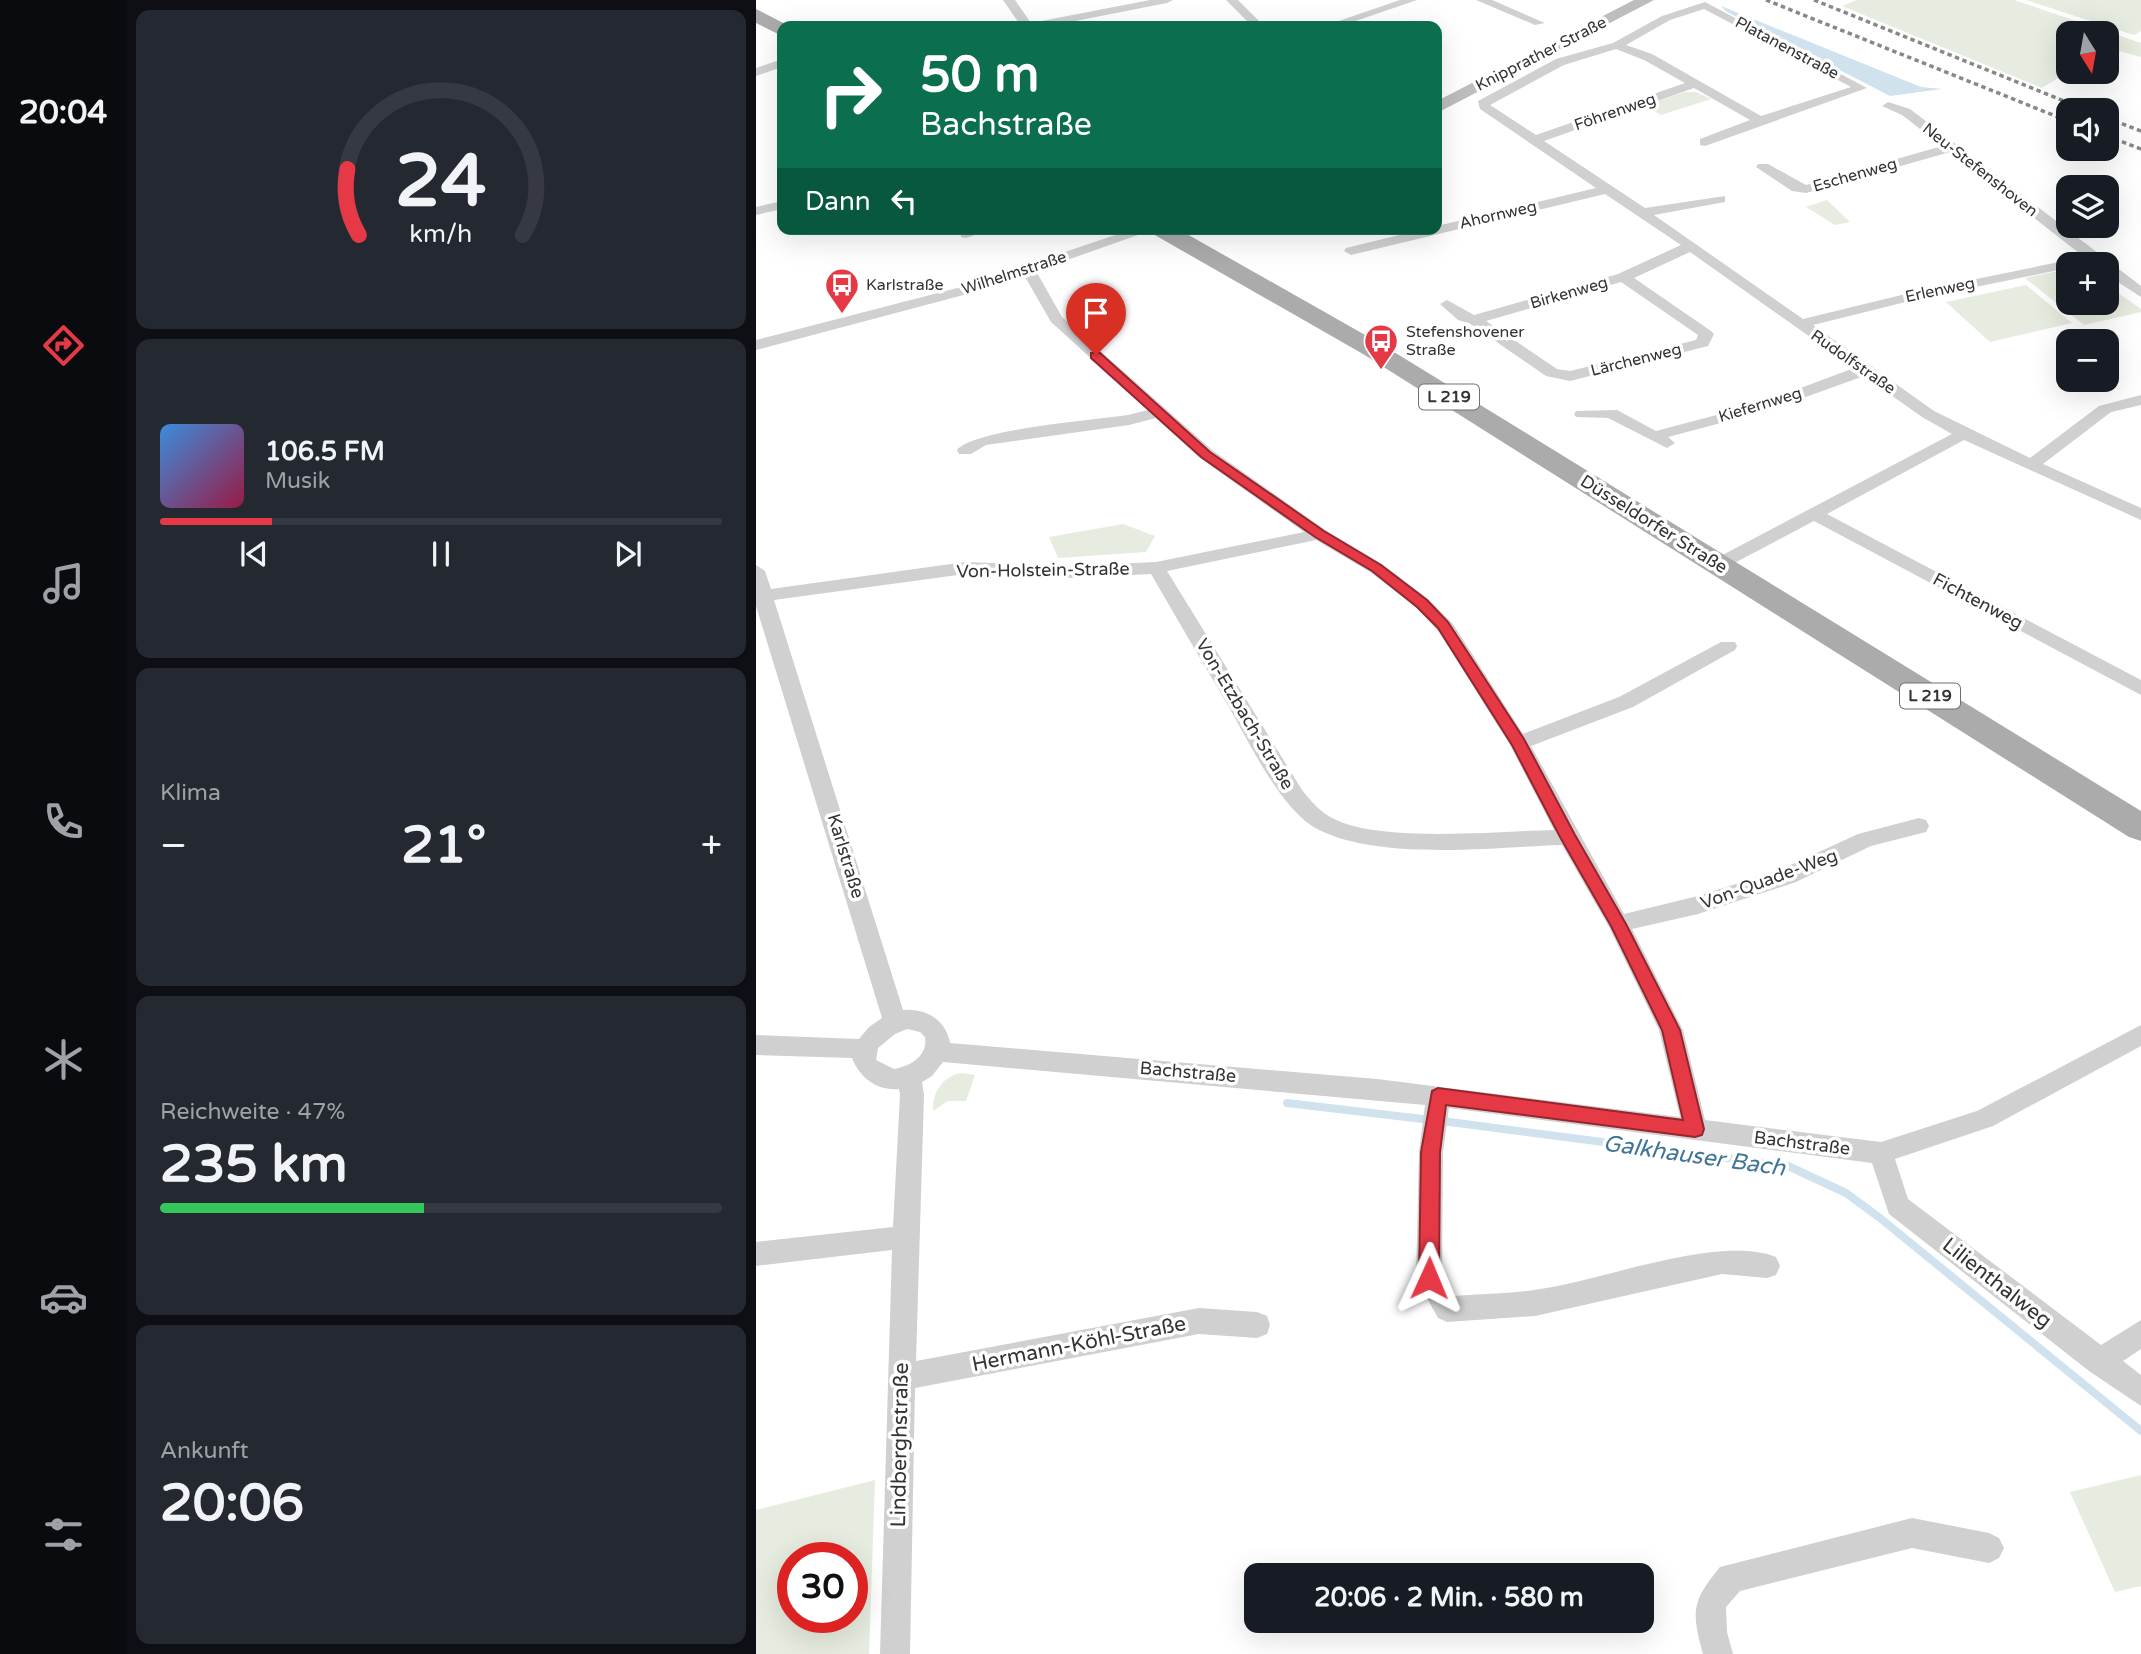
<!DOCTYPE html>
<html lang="de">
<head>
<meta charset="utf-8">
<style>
	:root { --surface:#171b24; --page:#242831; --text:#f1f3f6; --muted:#9ea1a6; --line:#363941; --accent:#e63946 }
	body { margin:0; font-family:"Varela Round",sans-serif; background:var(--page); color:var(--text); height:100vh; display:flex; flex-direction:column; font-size:26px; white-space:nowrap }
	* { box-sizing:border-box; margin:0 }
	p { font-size:23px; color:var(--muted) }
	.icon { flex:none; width:38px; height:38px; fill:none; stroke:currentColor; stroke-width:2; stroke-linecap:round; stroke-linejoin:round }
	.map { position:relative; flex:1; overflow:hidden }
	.panel { display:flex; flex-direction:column; gap:10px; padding:10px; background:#0d0f14; width:630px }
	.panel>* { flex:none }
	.top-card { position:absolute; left:21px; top:21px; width:665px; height:214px; border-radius:14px; box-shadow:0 7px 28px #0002; background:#0b6e4f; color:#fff; overflow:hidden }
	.needle { width:46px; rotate:169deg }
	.tools { position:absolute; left:1300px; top:21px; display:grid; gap:14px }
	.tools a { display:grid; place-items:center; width:63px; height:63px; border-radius:14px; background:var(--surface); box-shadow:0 7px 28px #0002; font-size:35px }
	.speed { position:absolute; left:21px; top:1542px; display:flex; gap:14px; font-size:35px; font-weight:700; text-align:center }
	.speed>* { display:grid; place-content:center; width:91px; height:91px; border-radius:50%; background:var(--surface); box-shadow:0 7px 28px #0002; line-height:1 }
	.speed .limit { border:10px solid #d22; background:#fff; color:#111 }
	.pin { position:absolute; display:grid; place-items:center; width:60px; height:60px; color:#fff; margin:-72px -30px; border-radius:50% 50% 50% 0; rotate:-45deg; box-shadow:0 0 7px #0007 }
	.pin .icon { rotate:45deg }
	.me { position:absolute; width:77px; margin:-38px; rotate:1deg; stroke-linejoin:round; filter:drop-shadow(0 0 5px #0008) }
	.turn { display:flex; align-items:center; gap:24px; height:147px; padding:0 28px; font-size:32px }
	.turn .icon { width:91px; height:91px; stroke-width:2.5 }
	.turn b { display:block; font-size:49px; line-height:60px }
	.then { display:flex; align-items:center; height:66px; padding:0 28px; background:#0003; gap:14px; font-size:26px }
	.big { font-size:52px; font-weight:700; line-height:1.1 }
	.panel .tile { flex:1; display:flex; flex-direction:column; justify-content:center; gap:10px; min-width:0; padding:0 24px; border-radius:14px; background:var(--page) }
	.panel .dial { align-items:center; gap:0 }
	.dial svg { height:182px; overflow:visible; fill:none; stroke:var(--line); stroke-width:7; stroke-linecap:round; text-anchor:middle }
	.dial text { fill:var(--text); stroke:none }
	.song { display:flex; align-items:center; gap:21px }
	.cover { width:84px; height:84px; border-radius:10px; background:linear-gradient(135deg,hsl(210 70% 55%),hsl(340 70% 35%)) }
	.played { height:7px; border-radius:4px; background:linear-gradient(90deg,var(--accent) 20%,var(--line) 20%) }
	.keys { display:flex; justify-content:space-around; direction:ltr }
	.heat { display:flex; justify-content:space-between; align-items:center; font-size:38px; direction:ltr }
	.charge { height:10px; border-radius:5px; background:linear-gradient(90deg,#34c759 47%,var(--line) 0) }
	.trip { position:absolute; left:488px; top:1563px; width:410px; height:70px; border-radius:14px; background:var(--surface); box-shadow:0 7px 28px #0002; font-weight:700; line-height:70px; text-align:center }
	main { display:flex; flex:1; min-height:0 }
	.tabs { display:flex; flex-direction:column; width:126px; justify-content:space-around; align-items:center; background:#090b0e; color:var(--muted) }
	.tabs .icon { width:49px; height:49px }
	.tabs .active { color:var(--accent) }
	.tabs b { font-size:32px; color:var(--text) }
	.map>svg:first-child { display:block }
</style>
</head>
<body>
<main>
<nav class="tabs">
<b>20:04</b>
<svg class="icon active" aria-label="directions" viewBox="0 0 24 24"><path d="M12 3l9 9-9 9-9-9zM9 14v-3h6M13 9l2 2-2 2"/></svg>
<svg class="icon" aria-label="music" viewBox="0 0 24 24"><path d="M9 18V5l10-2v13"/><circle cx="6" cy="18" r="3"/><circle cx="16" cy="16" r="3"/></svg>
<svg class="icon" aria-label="phone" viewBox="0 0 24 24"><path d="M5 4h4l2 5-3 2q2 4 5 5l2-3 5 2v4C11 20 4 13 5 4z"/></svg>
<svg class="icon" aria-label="climate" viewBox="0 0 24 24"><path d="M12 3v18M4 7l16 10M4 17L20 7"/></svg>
<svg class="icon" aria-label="car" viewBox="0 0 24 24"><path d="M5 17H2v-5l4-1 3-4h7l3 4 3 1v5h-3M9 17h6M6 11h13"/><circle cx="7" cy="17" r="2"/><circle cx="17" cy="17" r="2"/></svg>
<svg class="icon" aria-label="filters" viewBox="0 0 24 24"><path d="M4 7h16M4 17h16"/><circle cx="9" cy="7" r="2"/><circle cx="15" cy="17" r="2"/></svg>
</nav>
<section class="panel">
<div class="tile dial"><svg viewBox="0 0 100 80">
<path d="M14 69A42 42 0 1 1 86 69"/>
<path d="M14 69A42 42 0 0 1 9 40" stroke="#e63946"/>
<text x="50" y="56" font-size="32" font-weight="700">24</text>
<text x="50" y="72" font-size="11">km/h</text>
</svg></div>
<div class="tile">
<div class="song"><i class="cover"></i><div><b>106.5 FM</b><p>Musik</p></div></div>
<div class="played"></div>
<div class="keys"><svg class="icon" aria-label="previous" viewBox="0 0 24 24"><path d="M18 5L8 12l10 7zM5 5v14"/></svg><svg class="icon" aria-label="pause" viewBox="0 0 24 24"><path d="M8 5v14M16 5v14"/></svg><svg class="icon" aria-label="next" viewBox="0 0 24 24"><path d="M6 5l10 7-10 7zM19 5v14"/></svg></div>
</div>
<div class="tile"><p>Klima</p>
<div class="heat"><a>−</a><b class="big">21°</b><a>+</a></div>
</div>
<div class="tile"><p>Reichweite · 47%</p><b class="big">235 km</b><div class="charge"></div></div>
<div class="tile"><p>Ankunft</p><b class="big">20:06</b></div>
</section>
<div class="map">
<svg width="1385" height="1654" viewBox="0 0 1385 1654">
	<rect width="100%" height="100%" fill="#fff"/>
	<g fill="#e6ecdf" fill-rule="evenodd">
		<path d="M1101,0h157l127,43v14l-34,-9v-15h-39v39l-26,16 -200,-82z"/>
		<path d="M1270,0h115v31l-7,4z"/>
		<path d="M929,92h11l15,7 -50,16 -17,-10z"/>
		<path d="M1071,200l23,22 -15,3 -29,-18z"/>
		<path d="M1312,269v34h39v-18l34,24v3l-57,13 -59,-47z"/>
		<path d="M1270,285l46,38 -82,19 -44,-40z"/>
		<path d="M367,524l32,12 -9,16 -88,6 -9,-21z"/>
		<path d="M205,1073l14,2 -9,26h-18l-15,10c-1,-18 10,-35 28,-38z"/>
		<path d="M1385,1475v111l-26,6 -45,-100z"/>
		<path d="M119,1480l-6,174h-113v-144zM37,1558h59v59h-59z"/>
	</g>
	<path fill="#cfe2ee" d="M965,6l200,81 21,2 -52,7 -163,-84z"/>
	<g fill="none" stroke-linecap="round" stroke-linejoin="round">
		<g stroke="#cfe2ee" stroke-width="8">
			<path d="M531,1103l144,17"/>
			<path d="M686,1121l346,45 58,27 34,25 261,213"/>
		</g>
		<g fill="#d0d0d0" fill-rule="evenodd">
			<path d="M247,0h12l16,23 119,-23h23l-6,3 -117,23h-29z"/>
			<path d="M470,0h12l26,26h-12z"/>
			<path d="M644,0h17l-76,26h-17z"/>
			<path d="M720,0h16l53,23 -10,2z"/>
			<path d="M949,2l162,86 -162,58 -5,-1v-6l50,-19 -56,-32 -150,53 101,67 80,-12v6l-71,13 149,104 119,-29 162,-33 -134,-105 -144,41 -14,-2 -36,-24 2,-3h10l38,21 136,-39 -40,-31 -20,-9 6,-4 22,7 231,177v11l-34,-22v-11h-14l-4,-3 -3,3h-18v4l-146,30 -109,27 121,86 96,47 69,-52 42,-11v10l-30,7 -68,52 98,44v12l-177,-80 -137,74 314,166v15l-327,-174 -89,47h-12l-3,-4 3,-4 239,-126 -30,-17 -58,-41 -94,34 -102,27 7,6 -8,5 -59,-30 -32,-1 -2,-3 2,-3 41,-1 39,21 102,-27 96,-36 -164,-116 -56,26 77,53 3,3 -6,12 -138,35 -24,-5 -77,-53 -11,-3 -18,-16 7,-4 27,15 144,-41 63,-29 -76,-51 -254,61 -7,-4 2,-3 78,-19h13v-3l159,-38 -116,-79 -2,-8 78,-42 57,-16 49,-27zM948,9l147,78 -90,29 -109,-62 -26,-9 44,-25zM860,49l28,11 41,23 -149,52 -46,-30 74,-40zM865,282l77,53 -2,5 -126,31 -13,-2 -71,-48z"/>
			<path d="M26,59v8l-26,9v-8z"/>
			<path d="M26,201v8l-26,6v-8z"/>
			<path d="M212,229h25l-27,9 -5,-1v-6z"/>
			<path d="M377,229h22l-119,42 26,46 150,133 113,80 57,34 46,35 25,25 70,110 96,-37 102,-55h14l2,4 -2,4 -102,57 -102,39 93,168 74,-18 82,-26 78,-36 61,-16 7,2 3,6 -3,6 -55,14 -75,36 -98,32 -66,15 51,101 22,90 176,22 96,-31 164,-86v21l-148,80 -98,33 13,40 193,146 40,-25v29l-18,12 18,14v31l-52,-35 -200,-157 -17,-51 -423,-55 -6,44 -1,124 12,20c27,-2 54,-2 80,-6 66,-8 182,-56 242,-33l4,9 -4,9 -9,3 -45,-4 -187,42 -88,6 -9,-4 -22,-40 3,-126 6,-47 -482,-43 -11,14 -10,6 2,13 -8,266 283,-53 58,4 10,4 3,9 -3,9 -10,4 -58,-4 -284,54 -5,266h-30l12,-404 -136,16v-24l137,-15 7,-132 -1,-6c-22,2 -39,-11 -47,-31l-96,-3v-20l103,4 10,-12 13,-9 -126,-412v-41l9,6 6,18 194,-27 107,4 84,-4 148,-30 -104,-74 -44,-40 -27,7 -143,20 -15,9h-12l-2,-4c18,-21 138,-30 171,-35l20,-5 -97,-88 -27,-47 -53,18 -215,57v-10l205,-53zM560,540l54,32 46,35 23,25 71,113 44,85c-56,1 -172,13 -220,-11 -13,-6 -23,-18 -32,-29l-135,-219zM209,574l107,4 79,-4c25,43 50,86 75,128 22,37 54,109 93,128 63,31 174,17 243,15l47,82 50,103 21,87 -303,-38 -427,-36c-4,-23 -24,-35 -47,-33l-129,-410zM151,1029l13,3 5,5c3,19 -14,29 -31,32l-18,-9 2,-12 17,-14z"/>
			<path d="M1156,1518l77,15 10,5 5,10 -5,10 -10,5 -77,-15 -172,43 -14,16 1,25 6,22h-30c-12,-43 -11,-53 17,-87z"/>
		</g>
		<path fill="#bdbdbd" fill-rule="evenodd" d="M878,0h20l-217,113v-12z"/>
		<g fill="#ababab" fill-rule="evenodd">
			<path d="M0,9l33,17h-7v10l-26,-13z"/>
			<path d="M394,229h28l203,115 760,467v30l-12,-4 -766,-483 -210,-120z"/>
		</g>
		<g stroke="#888" stroke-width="3.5" stroke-dasharray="4.5 3.5" stroke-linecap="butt">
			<path d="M1010,0l302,121"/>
			<path d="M1058,0l272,110"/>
			<path d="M1351,118l34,13"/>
			<path d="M1351,136l34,13"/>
		</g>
	</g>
	<path fill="#e63946" stroke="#96252e" stroke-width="2" d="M335,353h9l110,99 114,79 57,34 46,35 21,22 76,117 51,96 51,89 54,106 24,99 -2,6 -7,2 -249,-32 -6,47 -1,126 -3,6 -7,3 -7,-3 -3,-6 2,-126 11,-61 6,-3 245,32 -21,-90 -51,-104 -51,-89 -48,-92 -74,-117 -21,-21 -45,-36 -57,-34 -114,-80 -110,-99z"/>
	<defs>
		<g id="bus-pin" transform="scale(1.75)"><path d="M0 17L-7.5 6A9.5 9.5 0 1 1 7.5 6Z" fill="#e63946" stroke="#fff"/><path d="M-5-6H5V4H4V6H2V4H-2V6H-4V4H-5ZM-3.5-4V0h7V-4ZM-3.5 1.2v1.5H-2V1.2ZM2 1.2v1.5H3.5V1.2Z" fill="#fff"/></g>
	</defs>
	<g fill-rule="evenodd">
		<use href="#bus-pin" x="86" y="285"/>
		<use href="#bus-pin" x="625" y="341"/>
	</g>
	<g text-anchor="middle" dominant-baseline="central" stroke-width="7" stroke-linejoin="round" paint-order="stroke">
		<g font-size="16" fill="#333" stroke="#fff">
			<text transform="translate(1031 48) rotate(28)">Platanenstraße</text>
			<text transform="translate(785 54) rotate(-27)">Knipprather Straße</text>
			<text transform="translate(859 112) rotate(-19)">Föhrenweg</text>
			<text transform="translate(1224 170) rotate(38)">Neu-Stefenshoven</text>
			<text transform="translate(1099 175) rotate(-16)">Eschenweg</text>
			<text transform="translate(742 215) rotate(-13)">Ahornweg</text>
			<text transform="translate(258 273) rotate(-18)">Wilhelmstraße</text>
			<text transform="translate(1184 290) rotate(-12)">Erlenweg</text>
			<text transform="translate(813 293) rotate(-16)">Birkenweg</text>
			<text transform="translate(880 360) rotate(-14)">Lärchenweg</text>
			<text transform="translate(1097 362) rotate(35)">Rudolfstraße</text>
			<text transform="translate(1004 405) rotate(-17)">Kiefernweg</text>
		</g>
		<g font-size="16" fill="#333" stroke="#fff" text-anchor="start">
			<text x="110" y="285">Karlstraße</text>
			<text x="650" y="332">Stefenshovener<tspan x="650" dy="18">Straße</tspan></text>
		</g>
		<g fill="#fff" stroke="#707070" stroke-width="2">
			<rect x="663" y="384.5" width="60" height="25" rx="5"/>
			<rect x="1144" y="683.5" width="60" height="25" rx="5"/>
		</g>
		<g font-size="16" font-weight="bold" fill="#333">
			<text x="693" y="397">L 219</text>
			<text x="1174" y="696">L 219</text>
		</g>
		<g font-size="18" fill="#333" stroke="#fff">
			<text transform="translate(898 524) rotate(32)">Düsseldorfer Straße</text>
			<text transform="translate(287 570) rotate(-1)">Von-Holstein-Straße</text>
			<text transform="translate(1222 601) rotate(28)">Fichtenweg</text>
			<text transform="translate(489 714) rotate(59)">Von-Etzbach-Straße</text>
			<text transform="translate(90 856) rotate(73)">Karlstraße</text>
			<text transform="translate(1013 879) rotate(-20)">Von-Quade-Weg</text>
			<text transform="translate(432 1072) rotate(5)">Bachstraße</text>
			<text transform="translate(1046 1143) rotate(7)">Bachstraße</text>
		</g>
		<g font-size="21" fill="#333" stroke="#fff">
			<text transform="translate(1241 1283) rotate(38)">Lilienthalweg</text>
			<text transform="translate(323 1344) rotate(-11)">Hermann-Köhl-Straße</text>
			<text transform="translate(144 1445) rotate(-89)">Lindberghstraße</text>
		</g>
		<g font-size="23" font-style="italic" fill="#3f7597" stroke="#fff">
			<text transform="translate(938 1156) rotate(8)">Galkhauser Bach</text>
		</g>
	</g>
</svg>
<div class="tools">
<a><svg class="needle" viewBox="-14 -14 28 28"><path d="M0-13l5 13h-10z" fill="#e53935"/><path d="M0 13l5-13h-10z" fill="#9ea1a6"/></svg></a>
<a><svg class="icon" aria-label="sound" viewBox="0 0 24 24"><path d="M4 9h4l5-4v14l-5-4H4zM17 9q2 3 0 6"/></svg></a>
<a><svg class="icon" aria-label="layers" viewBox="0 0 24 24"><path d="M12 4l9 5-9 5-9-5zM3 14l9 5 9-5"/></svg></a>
<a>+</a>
<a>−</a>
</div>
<div class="speed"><div class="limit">30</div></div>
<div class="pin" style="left:340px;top:355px;background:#d93025"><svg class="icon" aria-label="arrive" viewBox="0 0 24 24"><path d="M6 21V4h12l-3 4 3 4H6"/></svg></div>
<svg class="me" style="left:673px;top:1278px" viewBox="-20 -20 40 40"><path d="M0-17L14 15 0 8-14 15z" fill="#e63946" stroke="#fff" stroke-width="4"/></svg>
<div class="trip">20:06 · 2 Min. · 580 m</div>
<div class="top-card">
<div class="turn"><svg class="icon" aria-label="right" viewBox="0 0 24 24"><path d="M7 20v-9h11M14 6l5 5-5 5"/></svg><div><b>50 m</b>Bachstraße</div></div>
<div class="then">Dann<svg class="icon" aria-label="left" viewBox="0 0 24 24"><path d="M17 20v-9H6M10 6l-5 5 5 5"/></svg></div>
</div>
</div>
</main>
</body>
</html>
